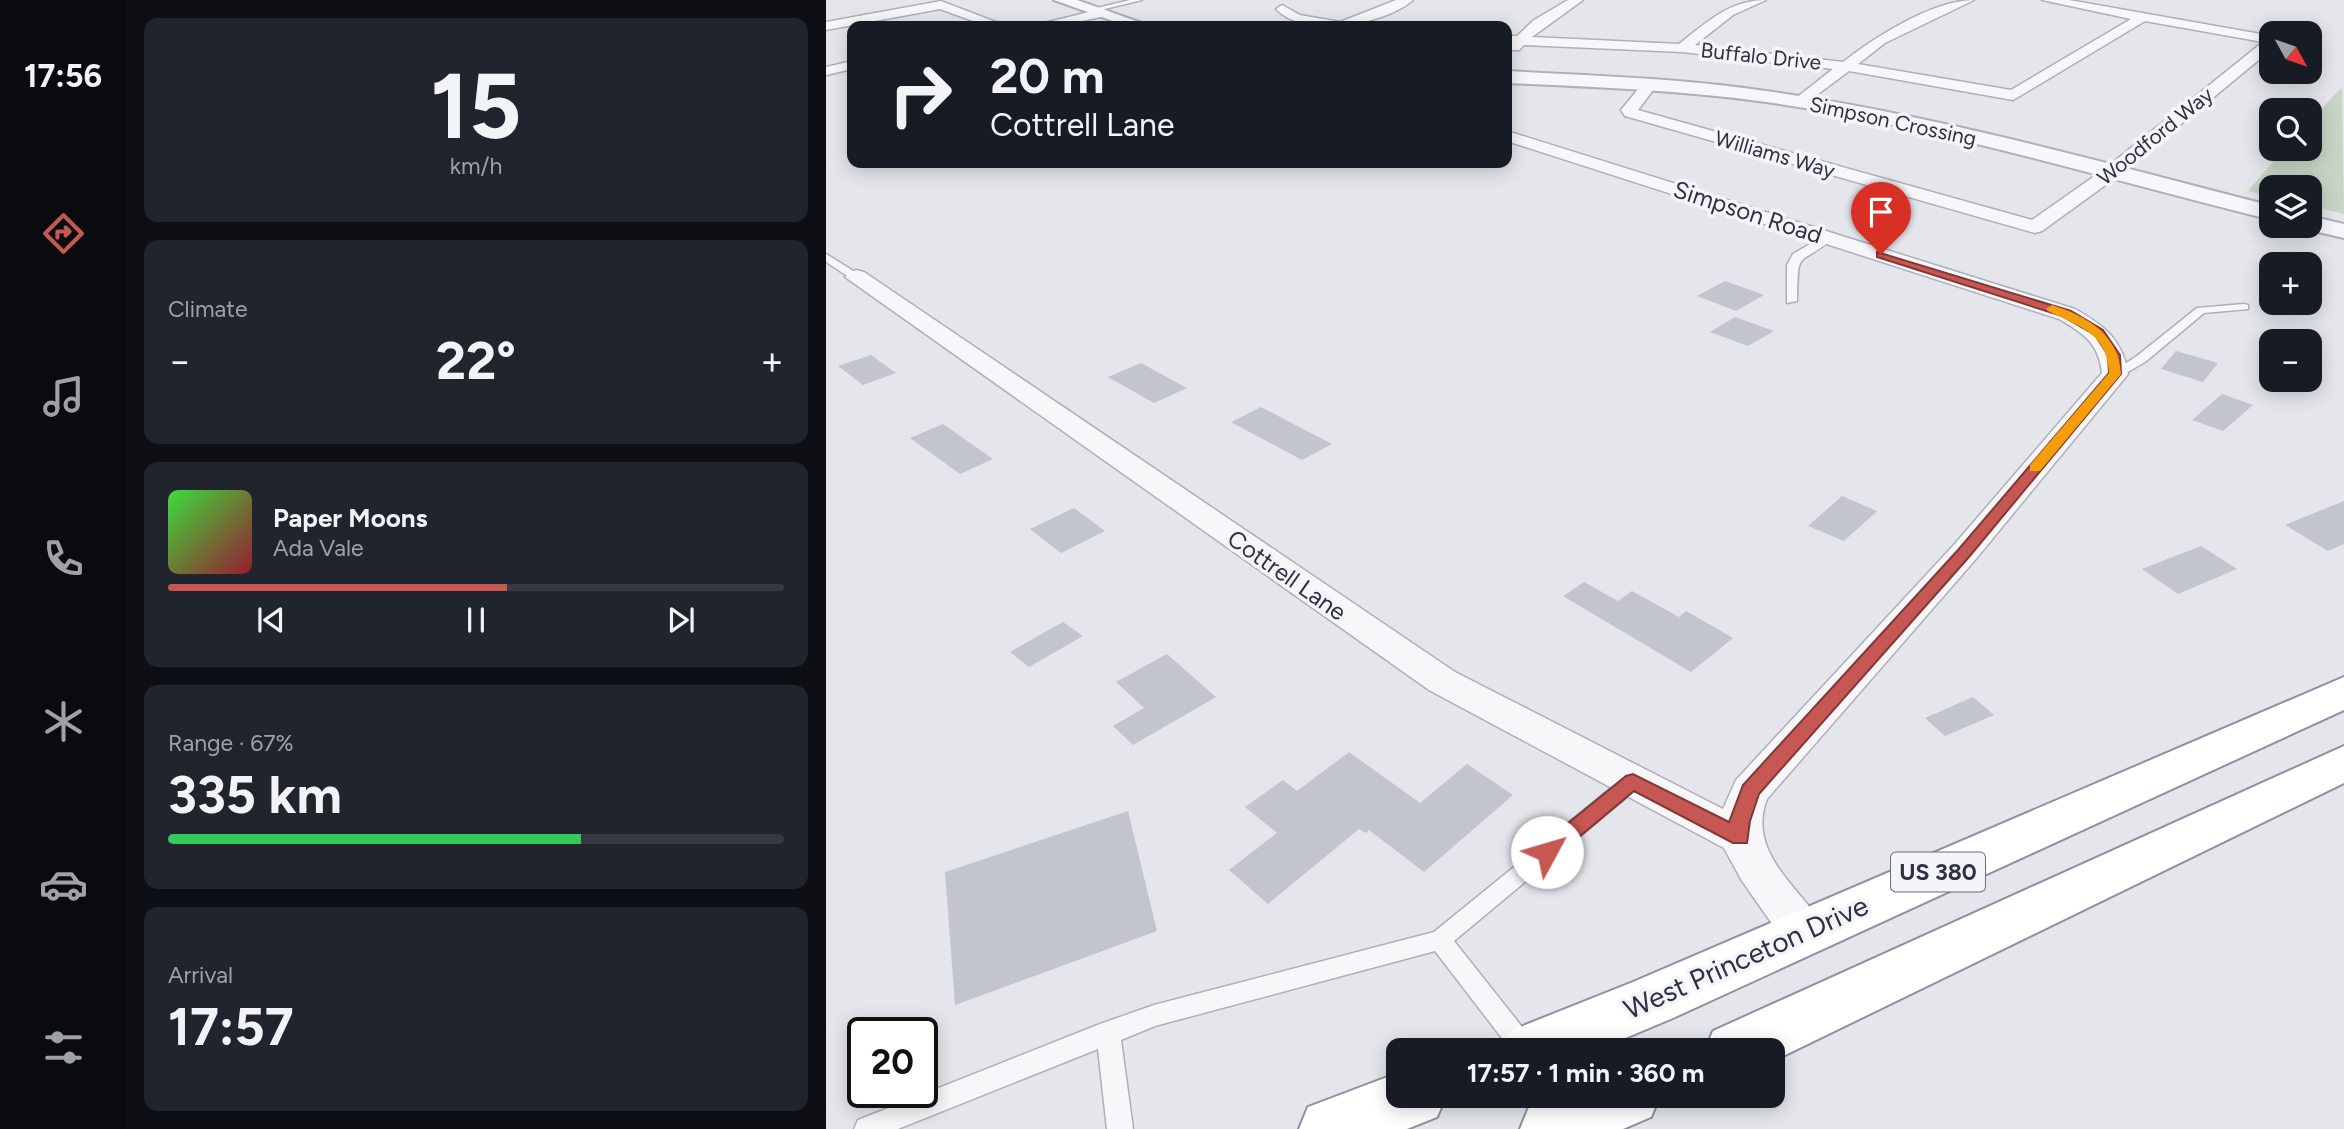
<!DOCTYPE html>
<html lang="en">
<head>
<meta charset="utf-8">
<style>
	:root { --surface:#171b24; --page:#20242c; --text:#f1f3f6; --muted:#9ea1a6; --line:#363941; --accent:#c75753 }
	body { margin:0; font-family:Figtree,sans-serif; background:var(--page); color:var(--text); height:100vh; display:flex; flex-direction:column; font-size:26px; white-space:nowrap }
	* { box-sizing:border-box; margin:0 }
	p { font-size:23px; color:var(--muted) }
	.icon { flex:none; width:38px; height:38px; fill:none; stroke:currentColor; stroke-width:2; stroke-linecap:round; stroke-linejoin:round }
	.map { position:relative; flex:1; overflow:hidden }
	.drawer { display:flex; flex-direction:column; gap:18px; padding:18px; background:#0d0f14; width:700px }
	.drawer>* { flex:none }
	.top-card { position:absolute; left:21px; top:21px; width:665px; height:147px; border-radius:14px; box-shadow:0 4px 18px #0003; background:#171b24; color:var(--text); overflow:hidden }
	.needle { width:46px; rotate:130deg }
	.controls { position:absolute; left:1433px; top:21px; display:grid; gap:14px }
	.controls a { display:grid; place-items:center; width:63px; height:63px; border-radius:14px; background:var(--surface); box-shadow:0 4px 18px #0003; font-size:35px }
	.speed { position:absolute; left:21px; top:1017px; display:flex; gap:14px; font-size:35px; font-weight:700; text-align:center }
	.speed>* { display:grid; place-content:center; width:91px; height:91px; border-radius:50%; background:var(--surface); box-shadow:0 4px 18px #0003; line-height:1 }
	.speed .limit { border:4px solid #111; border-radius:10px; background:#fff; color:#111 }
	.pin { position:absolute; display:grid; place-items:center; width:60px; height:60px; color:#fff; margin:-72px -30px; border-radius:50% 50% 50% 0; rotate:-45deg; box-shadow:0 0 7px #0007 }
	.pin .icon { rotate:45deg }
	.me { position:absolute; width:77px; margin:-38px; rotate:51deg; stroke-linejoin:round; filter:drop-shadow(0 0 5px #0008) }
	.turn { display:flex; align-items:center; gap:24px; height:147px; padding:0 28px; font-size:32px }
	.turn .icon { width:91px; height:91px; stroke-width:2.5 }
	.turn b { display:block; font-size:49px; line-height:60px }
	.big { font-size:52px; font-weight:700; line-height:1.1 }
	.drawer .card { flex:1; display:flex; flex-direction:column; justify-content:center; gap:10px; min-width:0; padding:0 24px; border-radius:14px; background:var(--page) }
	.drawer .dial { align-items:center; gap:0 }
	.dial b { font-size:91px; line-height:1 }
	.song { display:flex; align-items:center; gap:21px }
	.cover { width:84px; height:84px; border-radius:10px; background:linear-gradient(135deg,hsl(120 70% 55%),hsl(350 70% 35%)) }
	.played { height:7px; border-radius:4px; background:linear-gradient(90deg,var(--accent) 55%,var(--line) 55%) }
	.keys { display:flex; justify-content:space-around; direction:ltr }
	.heat { display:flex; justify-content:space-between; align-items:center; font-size:38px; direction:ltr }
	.charge { height:10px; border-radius:5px; background:linear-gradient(90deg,#34c759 67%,var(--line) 0) }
	.trip { position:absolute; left:560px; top:1038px; width:399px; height:70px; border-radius:14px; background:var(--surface); box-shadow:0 4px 18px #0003; font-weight:700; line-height:70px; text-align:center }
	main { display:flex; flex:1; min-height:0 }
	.tab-bar { display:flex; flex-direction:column; width:126px; justify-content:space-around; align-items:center; background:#090b0e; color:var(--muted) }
	.tab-bar .icon { width:49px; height:49px }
	.tab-bar .current { color:var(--accent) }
	.tab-bar b { font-size:32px; color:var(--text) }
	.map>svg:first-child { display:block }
</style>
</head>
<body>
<main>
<nav class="tab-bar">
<b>17:56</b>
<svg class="icon current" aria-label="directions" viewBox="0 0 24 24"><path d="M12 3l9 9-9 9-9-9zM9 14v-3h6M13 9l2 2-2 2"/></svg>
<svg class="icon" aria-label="music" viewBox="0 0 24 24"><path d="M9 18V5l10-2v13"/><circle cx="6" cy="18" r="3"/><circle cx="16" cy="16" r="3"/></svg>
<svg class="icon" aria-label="phone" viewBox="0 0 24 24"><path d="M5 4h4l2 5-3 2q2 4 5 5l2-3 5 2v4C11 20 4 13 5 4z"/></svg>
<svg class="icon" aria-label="climate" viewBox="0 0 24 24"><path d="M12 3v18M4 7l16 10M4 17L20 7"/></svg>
<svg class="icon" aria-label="car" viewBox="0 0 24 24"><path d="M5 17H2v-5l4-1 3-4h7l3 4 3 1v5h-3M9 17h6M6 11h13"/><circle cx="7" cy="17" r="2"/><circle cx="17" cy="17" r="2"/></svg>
<svg class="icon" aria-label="filters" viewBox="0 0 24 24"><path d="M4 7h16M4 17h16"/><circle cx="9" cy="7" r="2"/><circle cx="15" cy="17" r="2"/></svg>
</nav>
<section class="drawer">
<div class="card dial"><b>15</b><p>km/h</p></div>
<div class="card"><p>Climate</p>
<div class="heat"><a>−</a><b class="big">22°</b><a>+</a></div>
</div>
<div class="card">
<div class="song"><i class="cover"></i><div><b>Paper Moons</b><p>Ada Vale</p></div></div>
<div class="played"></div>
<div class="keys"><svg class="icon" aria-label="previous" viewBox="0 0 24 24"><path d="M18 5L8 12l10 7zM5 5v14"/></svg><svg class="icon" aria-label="pause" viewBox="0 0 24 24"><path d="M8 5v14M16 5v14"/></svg><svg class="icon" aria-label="next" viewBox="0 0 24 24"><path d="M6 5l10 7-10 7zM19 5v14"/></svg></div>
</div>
<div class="card"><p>Range · 67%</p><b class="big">335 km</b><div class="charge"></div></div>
<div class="card"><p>Arrival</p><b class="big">17:57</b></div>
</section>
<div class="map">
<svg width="1518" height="1129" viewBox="0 0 1518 1129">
	<rect width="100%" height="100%" fill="#e4e6eb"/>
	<path fill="#c7d5c6" d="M1516,87l2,127 -34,-8v-19h-38l-1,10 -23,-6 36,-42h26v-28z"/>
	<g fill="#c2c4ce">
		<path d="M899,281l39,14 -28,16 -39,-15z"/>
		<path d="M909,317l39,14 -26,15 -38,-14z"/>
		<path d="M1350,351l42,12 -15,19 -42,-13z"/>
		<path d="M45,355l25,18 -33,12 -25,-19z"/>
		<path d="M315,363l46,25 -33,15 -46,-26z"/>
		<path d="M1396,394l31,11 -30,26 -31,-11z"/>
		<path d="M435,407l71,37 -30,16 -71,-38z"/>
		<path d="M117,424l50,35 -33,15 -50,-36z"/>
		<path d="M1016,496l35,15 -33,30 -36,-15z"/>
		<path d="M1518,501v43l-16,7 -43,-26z"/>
		<path d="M248,508l31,23 -44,22 -31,-24z"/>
		<path d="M1375,546l36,23 -59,25 -36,-25z"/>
		<path d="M758,582l34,19 14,-10 47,26 7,-6 47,27 -42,34 -128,-76z"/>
		<path d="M237,622l20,14 -54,31 -19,-15z"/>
		<path d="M341,654l49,43 -83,48 -20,-19 31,-18 -28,-26z"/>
		<path d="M1147,697l21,18 -49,21 -20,-18z"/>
		<path d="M523,752l71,51 47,-39 46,31 -89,77 -55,-42 -3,3 -7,-4 -91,75 -39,-34 48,-37 -32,-26 38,-27 14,11z"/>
		<path d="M302,811l29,120 -202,74 -10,-133z"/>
	</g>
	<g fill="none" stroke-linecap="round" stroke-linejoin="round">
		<g stroke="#adb0b9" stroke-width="3">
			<g id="service">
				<path d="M304,0h12l-50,12 -3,-2z"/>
				<path d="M998,236l9,2c-35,31 -35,7 -36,63l-10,2v-38l6,-11z"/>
				<path d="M0,254l34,21v4h-8l-26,-17z"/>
				<path d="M1418,304l4,1v4l-44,4 -59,49 -26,15h-8l-2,-3 28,-18 60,-48z"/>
				<path d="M807,774l7,2 3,5 -3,5 -186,155 80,101 4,8h-27l-76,-99 -280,75 -34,14 12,89h-26l-9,-80 -200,80h-44l4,-9 242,-96 54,-19 280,-73 192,-156z"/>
			</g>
		</g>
		<g stroke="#adb0b9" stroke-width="3">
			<g id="minor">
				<path d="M570,0h17c-28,25 -109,39 -137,9l6,-4 18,10 40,7z"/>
				<path d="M742,0h15l-51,37 147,7c28,-22 51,-44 87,-44l-33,15 -38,30 148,17c32,-25 90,-62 131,-62l-89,43 -27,21 153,26 120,-71 -89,-19h27l203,36v13l-154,127 -76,55 -7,2 -410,-117 -4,-6 23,-28h10l3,3 -19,25 394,110 74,-52 157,-126 -118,-21 -132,79 -164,-29 -47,35 -6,-2v-6l37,-29 -151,-17 -158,-7 -5,5h-10l-2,-14h10l17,-16z"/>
				<path d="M115,1l65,25h-19l-47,-17 -114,21v-8z"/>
				<path d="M275,9l5,1v6l-49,10h-25z"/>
				<path d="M26,61v8l-26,6v-8z"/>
				<path d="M681,131l568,178c29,16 48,31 53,65l-4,5 -149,181 -208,239c-19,49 24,82 52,120l6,13 -6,13 -16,6 -16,-6 -45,-64 -18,-33 -295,-158 -584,-413 11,-7 8,2 591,400 268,137 13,-29 217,-234 149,-173c-3,-30 -19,-40 -43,-54l-552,-178z"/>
			</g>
		</g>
		<g stroke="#adb0b9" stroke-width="4">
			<g id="tertiary">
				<path d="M228,0h23l73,26h-23z"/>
				<path d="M681,71c86,5 173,7 259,20 171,24 338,72 506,115v14c-169,-42 -334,-93 -506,-118 -86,-12 -173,-15 -259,-19z"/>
				<path d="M1484,216l34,8v14l-43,-10 -1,-2h10z"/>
			</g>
		</g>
		<g stroke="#8d91a1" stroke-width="4">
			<g id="trunk">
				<path d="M1518,677v33l-671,308 -76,32h-95l8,-19 123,-49z"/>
				<path d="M1518,746v37l-571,278v-11h-68l8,-19z"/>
				<path d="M572,1073v23h48l-9,21 -30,12h-108l9,-22z"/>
				<path d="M732,1096h102l-9,21 -28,12h-103l9,-22z"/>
			</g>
		</g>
		<use href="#service" fill="#f7f7fa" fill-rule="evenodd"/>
		<use href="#minor" fill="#f7f7fa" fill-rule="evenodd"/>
		<use href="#tertiary" fill="#f7f7fa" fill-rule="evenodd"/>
		<use href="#trunk" fill="#fff" fill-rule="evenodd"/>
	</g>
	<path fill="#c75753" stroke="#813936" stroke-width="2" d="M1051,252l194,59 32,19 17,25 1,19 -152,183 -210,237 -9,27 -3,22h-14l-99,-52 -80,67 -7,2 -7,-2 -3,-6 3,-6 86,-70 7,-2 96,48 14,-37 215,-235 151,-177 -1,-18 -13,-20 -33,-19 -185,-59z"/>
	<path fill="#f59e0b" d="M1226,305c35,11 67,30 69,69l-81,97h-10v-6l79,-92c-2,-40 -29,-46 -61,-62l-2,-2z"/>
	<g text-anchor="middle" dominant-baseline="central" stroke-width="7" stroke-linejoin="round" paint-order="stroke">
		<g font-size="21" fill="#2d3143" stroke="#f4f5f9">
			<text transform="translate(935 56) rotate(6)">Buffalo Drive</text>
			<text transform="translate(1067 121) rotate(12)">Simpson Crossing</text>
			<text transform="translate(1329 136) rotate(-39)">Woodford Way</text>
			<text transform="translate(949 154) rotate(16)">Williams Way</text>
		</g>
		<rect fill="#f4f5f9" stroke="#696c7a" stroke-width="2" x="1065" y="852.5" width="94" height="39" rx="5"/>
		<g font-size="23" font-weight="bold" fill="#2d3143">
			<text x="1112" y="872">US 380</text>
		</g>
		<g font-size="24" fill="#2d3143" stroke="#f4f5f9">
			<text transform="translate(922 212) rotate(18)">Simpson Road</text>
			<text transform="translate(461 575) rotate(35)">Cottrell Lane</text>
		</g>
		<g font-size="28" fill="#2d3143" stroke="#f4f5f9">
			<text transform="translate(920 957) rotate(-24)">West Princeton Drive</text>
		</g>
	</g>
</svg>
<div class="controls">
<a><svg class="needle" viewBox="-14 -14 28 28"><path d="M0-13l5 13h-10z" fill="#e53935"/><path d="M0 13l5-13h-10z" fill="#9ea1a6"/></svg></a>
<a><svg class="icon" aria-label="search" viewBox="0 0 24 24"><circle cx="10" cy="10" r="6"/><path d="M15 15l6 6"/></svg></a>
<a><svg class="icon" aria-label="layers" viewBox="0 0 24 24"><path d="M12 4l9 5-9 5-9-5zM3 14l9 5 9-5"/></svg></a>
<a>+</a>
<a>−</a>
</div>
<div class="speed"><div class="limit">20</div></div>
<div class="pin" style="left:1055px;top:254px;background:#d93025"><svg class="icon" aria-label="arrive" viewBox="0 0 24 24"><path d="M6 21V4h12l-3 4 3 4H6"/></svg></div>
<svg class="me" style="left:721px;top:852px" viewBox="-20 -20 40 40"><circle r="19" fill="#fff"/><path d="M0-13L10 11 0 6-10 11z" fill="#c75753"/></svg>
<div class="trip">17:57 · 1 min · 360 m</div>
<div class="top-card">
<div class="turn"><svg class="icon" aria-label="right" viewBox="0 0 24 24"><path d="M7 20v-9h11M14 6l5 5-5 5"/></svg><div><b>20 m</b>Cottrell Lane</div></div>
</div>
</div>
</main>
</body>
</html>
